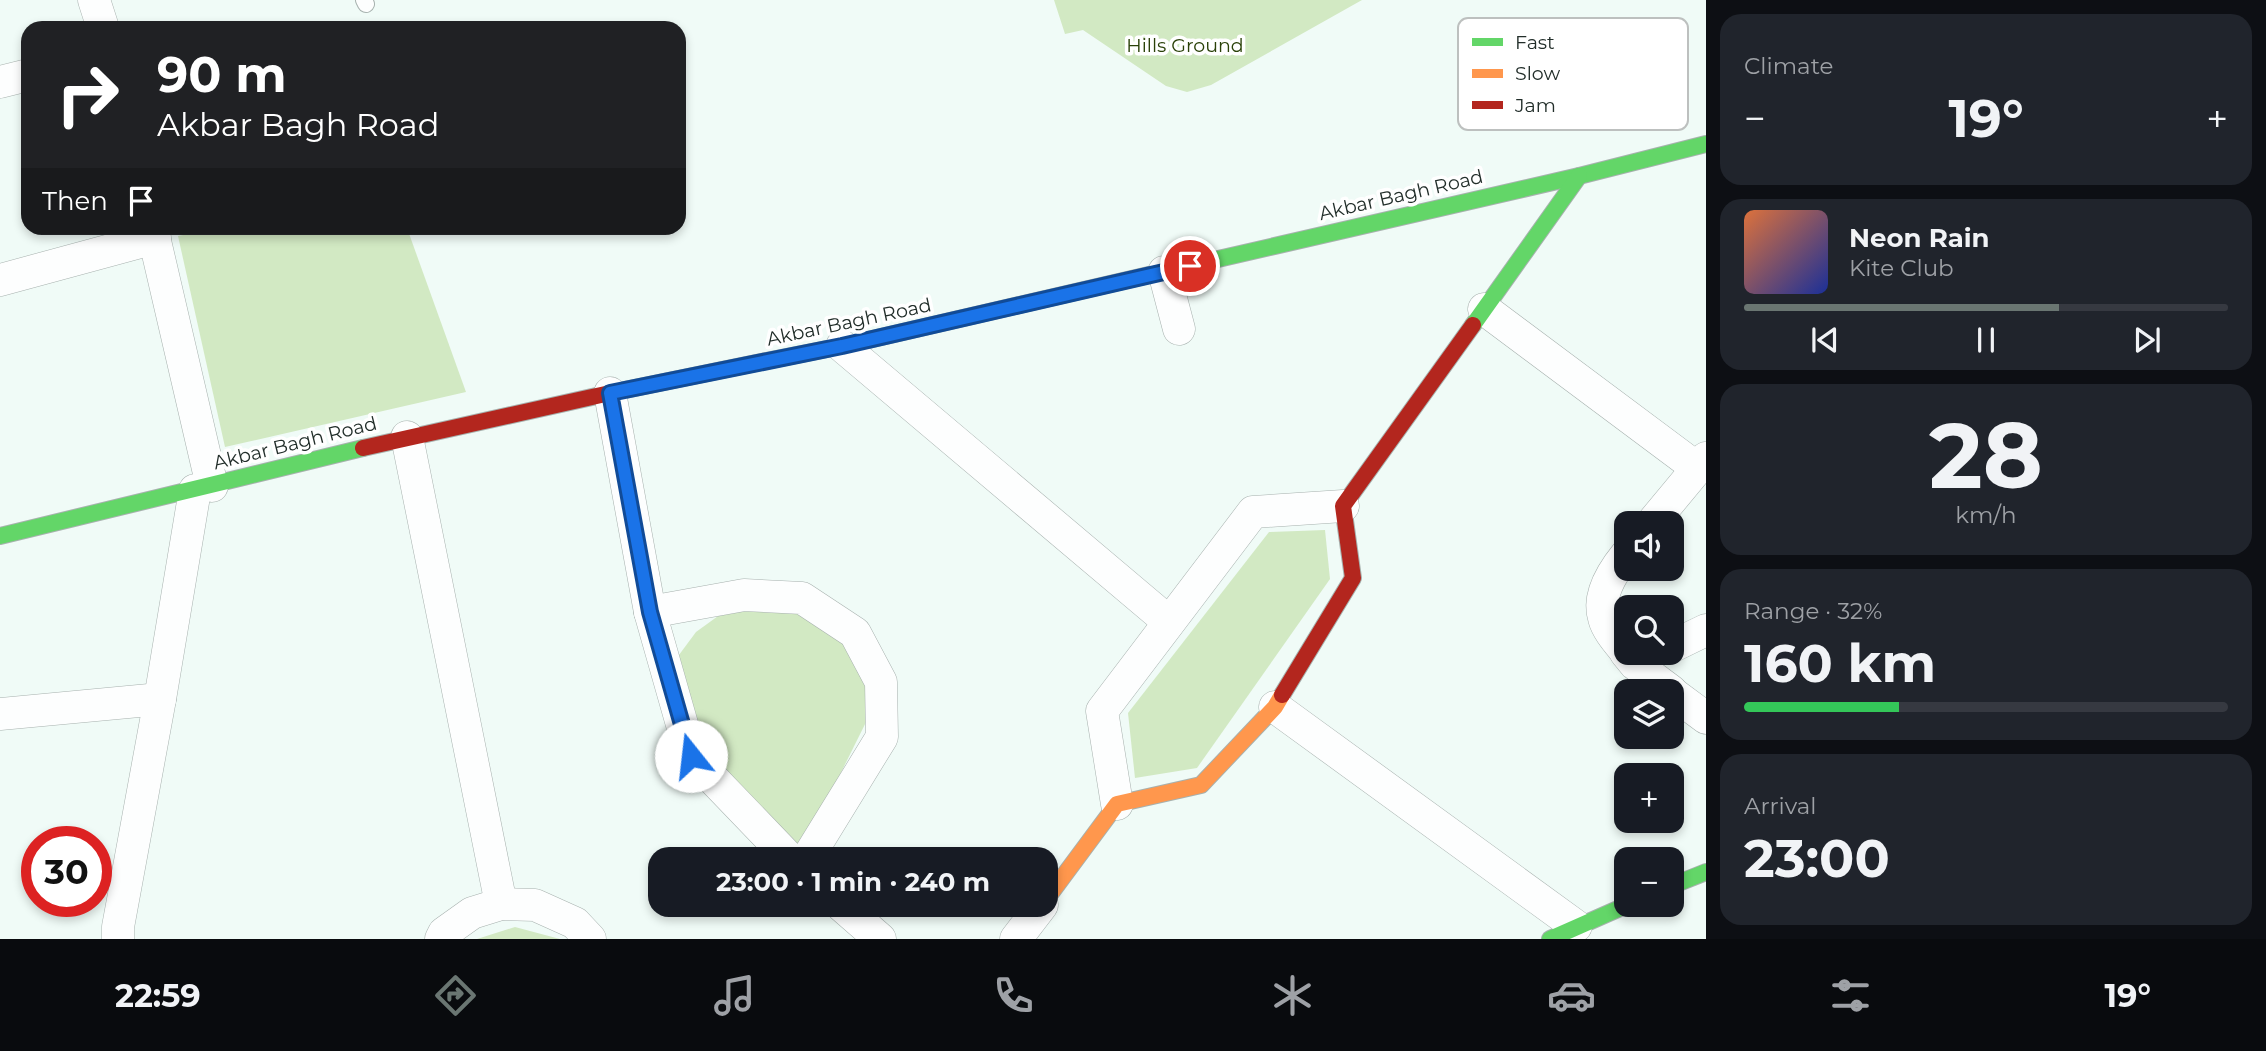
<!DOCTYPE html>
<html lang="en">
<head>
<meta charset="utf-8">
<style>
	:root { --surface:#171b24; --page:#20242c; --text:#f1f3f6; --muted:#9ea1a6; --line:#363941; --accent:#6a7672 }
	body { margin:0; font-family:Montserrat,sans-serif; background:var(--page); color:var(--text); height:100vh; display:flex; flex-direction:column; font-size:26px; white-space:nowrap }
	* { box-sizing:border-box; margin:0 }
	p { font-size:23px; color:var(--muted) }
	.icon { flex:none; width:38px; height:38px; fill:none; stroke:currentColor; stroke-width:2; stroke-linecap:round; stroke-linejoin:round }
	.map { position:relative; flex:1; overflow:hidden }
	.panel { display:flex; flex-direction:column; gap:14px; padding:14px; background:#0d0f14; width:560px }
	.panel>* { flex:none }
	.banner { position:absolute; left:21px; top:21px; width:665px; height:214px; border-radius:21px; box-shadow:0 4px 10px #0003; background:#202124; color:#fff; overflow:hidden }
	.buttons { position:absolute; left:1614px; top:511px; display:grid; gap:14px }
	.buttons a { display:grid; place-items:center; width:70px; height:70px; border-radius:14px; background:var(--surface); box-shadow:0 4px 10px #0003; font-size:35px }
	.speed { position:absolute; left:21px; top:826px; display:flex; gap:14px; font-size:35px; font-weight:700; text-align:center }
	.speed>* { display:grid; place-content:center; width:91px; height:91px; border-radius:50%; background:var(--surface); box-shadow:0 4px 10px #0003; line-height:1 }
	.speed .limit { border:10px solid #d22; background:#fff; color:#111 }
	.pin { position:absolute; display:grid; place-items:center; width:60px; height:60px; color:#fff; margin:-30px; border:4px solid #fff; border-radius:50%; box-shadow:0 2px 7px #0007 }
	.me { position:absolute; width:77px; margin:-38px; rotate:344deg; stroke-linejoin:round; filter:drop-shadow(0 0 5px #0008) }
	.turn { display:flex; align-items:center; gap:24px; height:147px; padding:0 21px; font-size:32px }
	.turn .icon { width:91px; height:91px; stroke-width:2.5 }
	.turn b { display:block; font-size:49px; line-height:60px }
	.then { display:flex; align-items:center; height:66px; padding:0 21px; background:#0003; gap:14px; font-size:26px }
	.big { font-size:52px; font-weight:700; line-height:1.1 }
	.panel .widget { flex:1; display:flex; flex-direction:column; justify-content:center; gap:10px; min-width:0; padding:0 24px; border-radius:21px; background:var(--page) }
	.panel .dial { align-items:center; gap:0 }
	.dial b { font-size:91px; line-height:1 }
	.song { display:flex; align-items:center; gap:21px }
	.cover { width:84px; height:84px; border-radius:10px; background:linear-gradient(135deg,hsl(20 70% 55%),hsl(230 70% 35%)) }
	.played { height:7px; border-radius:4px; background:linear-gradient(90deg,var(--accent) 65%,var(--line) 65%) }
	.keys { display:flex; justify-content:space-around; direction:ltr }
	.heat { display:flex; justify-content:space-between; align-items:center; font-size:38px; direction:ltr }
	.charge { height:10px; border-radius:5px; background:linear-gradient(90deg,#34c759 32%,var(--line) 0) }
	.trip { position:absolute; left:648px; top:847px; width:410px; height:70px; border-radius:21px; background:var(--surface); box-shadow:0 4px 10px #0003; font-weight:700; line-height:70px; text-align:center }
	.dock { display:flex; height:112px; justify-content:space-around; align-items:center; background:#090b0e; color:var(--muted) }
	.dock .icon { width:49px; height:49px }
	.dock .on { color:var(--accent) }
	.dock b { font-size:32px; color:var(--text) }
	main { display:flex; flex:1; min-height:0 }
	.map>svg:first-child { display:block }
</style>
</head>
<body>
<main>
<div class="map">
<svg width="1706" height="939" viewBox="0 0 1706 939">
	<rect width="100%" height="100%" fill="#f0fbf7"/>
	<g fill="#d2e9c3">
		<path d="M1054,0h308l-151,85 -24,7 -21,-6 -83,-56 -18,4z"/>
		<path d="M219,228h188l59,164 -241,55 -47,-211z"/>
		<path d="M1325,530l5,49 -133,189 -62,10 -7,-65 141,-181z"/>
		<path d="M783,603l74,42 23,49 -81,163 -103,-106 -23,-88 23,-31 29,-21z"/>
		<path d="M515,927l45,12h-83z"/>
	</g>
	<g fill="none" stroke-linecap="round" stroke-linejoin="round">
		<g stroke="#a7b1ae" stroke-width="18">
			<path id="lane" d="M364,0l2,4"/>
		</g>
		<g stroke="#a7b1ae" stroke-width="33">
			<g id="street">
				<path d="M94,0l9,28"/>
				<path d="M0,82l28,-7"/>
				<path d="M152,228l60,258"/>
				<path d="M1164,272l15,57"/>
				<path d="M0,280l155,-42"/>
				<path d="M1484,309l213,159"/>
				<path d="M842,346l327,276"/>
				<path d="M610,393l40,219 41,144 99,103"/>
				<path d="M407,437l94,467"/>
				<path d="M1652,523l54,-65"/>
				<path d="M1626,555c-13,16 -29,41 -22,63 3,12 14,24 22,34"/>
				<path d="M650,612l94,-17 58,3 53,35 26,49 1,55 -75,122"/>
				<path d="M1671,647l35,-17"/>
				<path d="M1626,653l9,11 36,27"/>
				<path d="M1671,692l35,26"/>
				<path d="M1275,707l301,219"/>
				<path d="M0,714l160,-15"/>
				<path d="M1117,804l-15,-93 151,-199 90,-6"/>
				<path d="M841,905l39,34"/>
				<path d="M118,939v-12l42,-228 35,-209"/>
				<path d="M441,939l3,-6 28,-20 29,-9 34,1 40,18 15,16"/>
				<path d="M1016,939l26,-34"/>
			</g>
		</g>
		<g stroke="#a7b1ae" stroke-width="18">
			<g id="fast">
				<path d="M1179,268l400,-92 127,-32"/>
				<path d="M1473,325l106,-149"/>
				<path d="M0,536l363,-88"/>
				<path d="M1671,886l35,-14"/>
				<path d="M1550,939l77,-34"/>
			</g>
		</g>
		<g stroke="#a7b1ae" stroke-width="18">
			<g id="slow">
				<path d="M766,361l76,-15 337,-78"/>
				<path d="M1045,901l72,-97 84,-19 74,-78 7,-12"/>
			</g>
		</g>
		<g stroke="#a7b1ae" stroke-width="18">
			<g id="jam">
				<path d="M363,448l247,-55 156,-32"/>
				<path d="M1282,695l71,-117 -10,-72 130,-181"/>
			</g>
		</g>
		<use href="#lane" stroke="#fdfefe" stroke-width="16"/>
		<use href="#street" stroke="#fdfefe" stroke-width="32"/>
		<use href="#fast" stroke="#63d668" stroke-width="16"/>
		<use href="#slow" stroke="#ff974d" stroke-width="16"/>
		<use href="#jam" stroke="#b3261e" stroke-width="16"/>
	</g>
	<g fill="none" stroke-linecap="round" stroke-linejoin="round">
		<g stroke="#114b97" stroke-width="18">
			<path id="route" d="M691,756l-41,-144 -40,-219 232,-47 348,-80"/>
		</g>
		<use href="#route" stroke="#1a73e8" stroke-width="12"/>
	</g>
	<g text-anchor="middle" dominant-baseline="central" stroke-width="7" stroke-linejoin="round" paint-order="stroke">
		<g font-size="19" fill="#2a4108" stroke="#fff">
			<text x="1185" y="45">Hills Ground</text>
		</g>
		<g font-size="19" fill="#222e2a" stroke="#fff">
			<text transform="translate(1401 195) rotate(-13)">Akbar Bagh Road</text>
			<text transform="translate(849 322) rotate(-12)">Akbar Bagh Road</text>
			<text transform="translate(295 443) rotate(-14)">Akbar Bagh Road</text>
		</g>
	</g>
	<rect x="1458" y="18" width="230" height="112" rx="10" fill="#fff" stroke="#bdc0bf" stroke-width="2"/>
	<rect x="1472" y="38" width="31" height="8" fill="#63d668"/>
	<rect x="1472" y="69" width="31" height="9" fill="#ff974d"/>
	<rect x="1472" y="101" width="31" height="8" fill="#b3261e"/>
	<g font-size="19" fill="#222e2a">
		<text x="1515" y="49">Fast</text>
		<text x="1515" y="80">Slow</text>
		<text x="1515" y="112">Jam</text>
	</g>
</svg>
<div class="buttons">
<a><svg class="icon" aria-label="sound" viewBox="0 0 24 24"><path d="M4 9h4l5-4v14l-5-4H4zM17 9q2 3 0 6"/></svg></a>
<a><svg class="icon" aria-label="search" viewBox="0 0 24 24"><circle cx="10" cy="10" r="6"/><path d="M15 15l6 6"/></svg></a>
<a><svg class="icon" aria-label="layers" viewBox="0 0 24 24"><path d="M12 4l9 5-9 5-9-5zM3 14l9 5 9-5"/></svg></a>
<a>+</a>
<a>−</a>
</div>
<div class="speed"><div class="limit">30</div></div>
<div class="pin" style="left:1190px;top:266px;background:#d93025"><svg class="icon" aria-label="arrive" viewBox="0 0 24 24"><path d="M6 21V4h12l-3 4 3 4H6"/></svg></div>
<svg class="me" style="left:691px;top:756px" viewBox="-20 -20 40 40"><circle r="19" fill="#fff"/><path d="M0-13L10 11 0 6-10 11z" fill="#1a73e8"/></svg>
<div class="trip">23:00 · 1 min · 240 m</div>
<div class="banner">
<div class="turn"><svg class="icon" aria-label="right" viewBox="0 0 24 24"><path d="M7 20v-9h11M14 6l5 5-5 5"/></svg><div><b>90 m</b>Akbar Bagh Road</div></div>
<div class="then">Then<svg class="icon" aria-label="arrive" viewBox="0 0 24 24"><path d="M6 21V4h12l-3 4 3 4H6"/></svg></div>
</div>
</div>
<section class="panel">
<div class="widget"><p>Climate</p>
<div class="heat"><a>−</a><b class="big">19°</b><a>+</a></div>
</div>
<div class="widget">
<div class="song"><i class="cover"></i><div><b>Neon Rain</b><p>Kite Club</p></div></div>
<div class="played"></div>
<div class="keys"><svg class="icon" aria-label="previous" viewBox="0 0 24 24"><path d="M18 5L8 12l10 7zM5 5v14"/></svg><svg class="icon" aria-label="pause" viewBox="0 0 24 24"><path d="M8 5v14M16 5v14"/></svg><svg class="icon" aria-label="next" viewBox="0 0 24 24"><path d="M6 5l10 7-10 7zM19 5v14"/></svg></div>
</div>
<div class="widget dial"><b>28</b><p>km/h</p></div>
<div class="widget"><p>Range · 32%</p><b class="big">160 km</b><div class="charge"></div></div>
<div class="widget"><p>Arrival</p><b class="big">23:00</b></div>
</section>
</main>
<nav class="dock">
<b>22:59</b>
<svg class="icon on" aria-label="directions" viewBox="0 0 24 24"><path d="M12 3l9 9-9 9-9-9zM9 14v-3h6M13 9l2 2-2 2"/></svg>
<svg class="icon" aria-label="music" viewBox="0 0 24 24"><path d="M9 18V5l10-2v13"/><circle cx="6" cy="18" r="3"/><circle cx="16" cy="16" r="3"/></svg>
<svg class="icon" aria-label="phone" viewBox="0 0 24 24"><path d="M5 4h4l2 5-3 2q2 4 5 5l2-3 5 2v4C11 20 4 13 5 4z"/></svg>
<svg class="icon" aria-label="climate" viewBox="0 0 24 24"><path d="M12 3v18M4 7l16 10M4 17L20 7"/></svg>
<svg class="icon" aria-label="car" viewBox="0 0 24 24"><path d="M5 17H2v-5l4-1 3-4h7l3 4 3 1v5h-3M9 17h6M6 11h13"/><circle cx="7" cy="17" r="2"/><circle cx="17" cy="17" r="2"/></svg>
<svg class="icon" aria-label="filters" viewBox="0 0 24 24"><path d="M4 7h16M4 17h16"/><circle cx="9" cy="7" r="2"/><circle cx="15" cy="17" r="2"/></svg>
<b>19°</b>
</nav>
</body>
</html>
